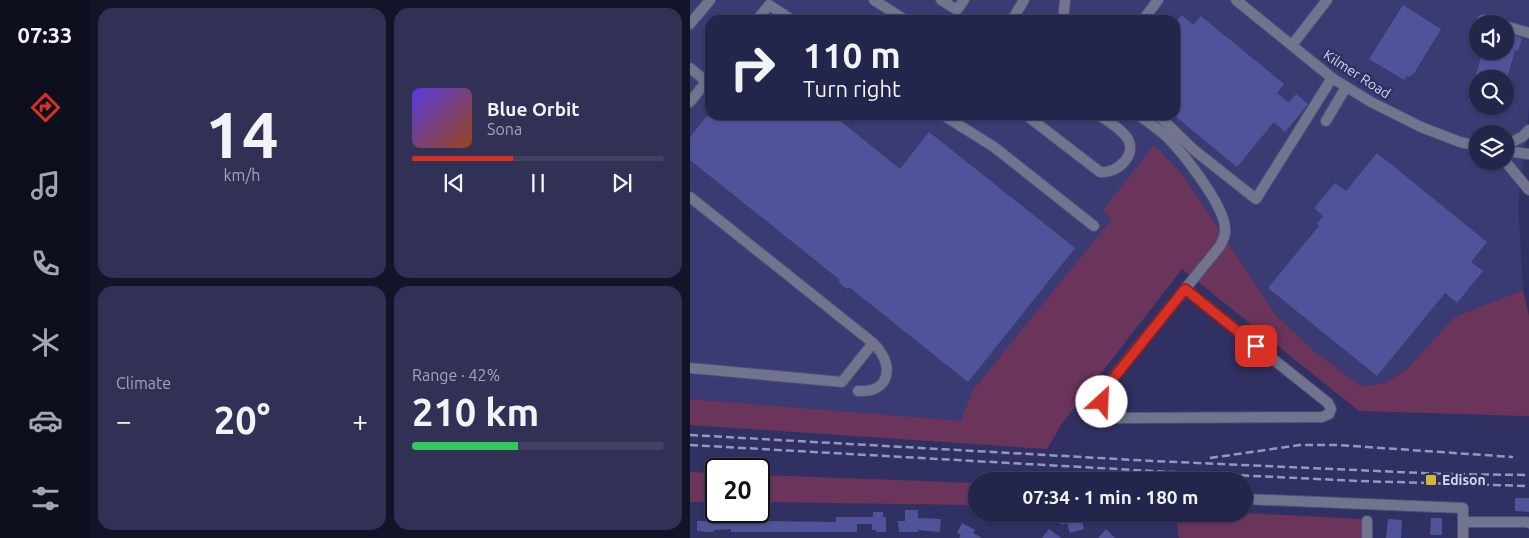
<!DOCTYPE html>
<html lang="en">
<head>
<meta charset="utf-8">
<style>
	:root { --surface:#24254a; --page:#303154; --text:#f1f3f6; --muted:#a3a5b5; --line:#414262; --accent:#d93025 }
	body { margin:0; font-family:Ubuntu,sans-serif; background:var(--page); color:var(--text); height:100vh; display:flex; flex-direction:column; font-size:19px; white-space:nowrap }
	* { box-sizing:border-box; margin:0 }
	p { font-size:16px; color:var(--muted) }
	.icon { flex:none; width:28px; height:28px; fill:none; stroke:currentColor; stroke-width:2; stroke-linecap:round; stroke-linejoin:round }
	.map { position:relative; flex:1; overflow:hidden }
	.panel { display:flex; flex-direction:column; gap:8px; padding:8px; background:#141429; width:600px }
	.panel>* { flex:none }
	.guide { position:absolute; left:15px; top:15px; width:475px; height:105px; border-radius:15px; box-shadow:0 1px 4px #0004,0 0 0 1px var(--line); background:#24254a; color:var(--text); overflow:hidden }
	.fabs { position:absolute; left:779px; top:15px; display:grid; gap:10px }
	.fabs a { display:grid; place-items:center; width:45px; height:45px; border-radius:50%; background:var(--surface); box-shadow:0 1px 4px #0004,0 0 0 1px var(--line); font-size:25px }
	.speed { position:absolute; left:15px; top:458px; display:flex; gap:10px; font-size:25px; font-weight:700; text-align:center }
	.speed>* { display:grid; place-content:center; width:65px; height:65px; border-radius:50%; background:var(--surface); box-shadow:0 1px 4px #0004,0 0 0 1px var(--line); line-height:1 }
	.speed .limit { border:2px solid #111; border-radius:8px; background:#fff; color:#111 }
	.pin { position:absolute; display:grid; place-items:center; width:42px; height:42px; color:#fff; margin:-21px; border-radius:10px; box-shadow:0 2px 8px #0006 }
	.me { position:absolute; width:55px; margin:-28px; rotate:25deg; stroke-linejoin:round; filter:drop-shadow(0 0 4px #0008) }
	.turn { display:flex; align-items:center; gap:18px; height:105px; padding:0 15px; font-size:22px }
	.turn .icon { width:65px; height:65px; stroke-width:2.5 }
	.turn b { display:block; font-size:35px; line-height:42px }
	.big { font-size:38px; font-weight:700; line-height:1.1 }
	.panel .widget { flex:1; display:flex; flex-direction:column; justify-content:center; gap:8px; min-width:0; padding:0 18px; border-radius:15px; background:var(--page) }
	.panel .dial { align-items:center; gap:0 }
	.dial b { font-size:65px; line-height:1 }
	.song { display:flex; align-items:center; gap:15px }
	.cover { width:60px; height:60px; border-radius:8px; background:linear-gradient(135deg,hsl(250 70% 55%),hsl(20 70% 35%)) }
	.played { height:5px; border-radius:2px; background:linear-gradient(90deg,var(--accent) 40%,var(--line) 40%) }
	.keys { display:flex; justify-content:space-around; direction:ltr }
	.heat { display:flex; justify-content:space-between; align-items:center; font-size:28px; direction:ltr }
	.charge { height:8px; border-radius:4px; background:linear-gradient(90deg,#34c759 42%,var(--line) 0) }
	.panel .tiles { flex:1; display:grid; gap:8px; grid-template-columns:repeat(2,1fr) }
	.trip { position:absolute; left:278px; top:472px; width:285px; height:50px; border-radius:25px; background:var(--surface); box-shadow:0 1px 4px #0004,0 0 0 1px var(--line); font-weight:700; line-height:50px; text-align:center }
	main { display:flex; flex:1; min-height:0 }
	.menu { display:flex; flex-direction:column; width:90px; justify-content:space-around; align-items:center; background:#0e0f1e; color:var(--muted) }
	.menu .icon { width:35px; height:35px }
	.menu .on { color:var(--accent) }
	.menu b { font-size:22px; color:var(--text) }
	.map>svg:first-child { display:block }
</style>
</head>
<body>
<main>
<nav class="menu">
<b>07:33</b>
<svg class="icon on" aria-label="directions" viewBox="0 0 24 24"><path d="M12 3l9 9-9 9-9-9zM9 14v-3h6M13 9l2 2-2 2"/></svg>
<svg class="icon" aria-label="music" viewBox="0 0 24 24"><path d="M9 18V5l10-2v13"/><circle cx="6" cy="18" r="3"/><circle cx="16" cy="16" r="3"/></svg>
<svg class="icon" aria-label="phone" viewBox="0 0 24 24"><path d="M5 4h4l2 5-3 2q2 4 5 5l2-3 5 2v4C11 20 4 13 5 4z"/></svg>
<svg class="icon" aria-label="climate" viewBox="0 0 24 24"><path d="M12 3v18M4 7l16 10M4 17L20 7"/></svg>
<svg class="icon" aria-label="car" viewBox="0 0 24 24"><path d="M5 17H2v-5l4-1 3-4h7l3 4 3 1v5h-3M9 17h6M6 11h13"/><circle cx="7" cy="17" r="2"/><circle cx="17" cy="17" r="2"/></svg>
<svg class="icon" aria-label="filters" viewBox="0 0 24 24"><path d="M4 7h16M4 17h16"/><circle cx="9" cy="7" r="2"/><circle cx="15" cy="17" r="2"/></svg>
</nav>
<section class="panel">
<div class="tiles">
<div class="widget dial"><b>14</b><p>km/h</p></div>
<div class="widget">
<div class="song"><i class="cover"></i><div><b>Blue Orbit</b><p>Sona</p></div></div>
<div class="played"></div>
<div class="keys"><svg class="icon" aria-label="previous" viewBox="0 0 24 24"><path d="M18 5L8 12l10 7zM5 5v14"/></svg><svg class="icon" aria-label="pause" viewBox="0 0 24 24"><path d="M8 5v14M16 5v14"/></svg><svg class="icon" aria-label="next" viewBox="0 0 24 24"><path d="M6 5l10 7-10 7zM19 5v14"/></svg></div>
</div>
<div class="widget"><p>Climate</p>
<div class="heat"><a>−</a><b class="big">20°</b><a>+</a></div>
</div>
<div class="widget"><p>Range · 42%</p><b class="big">210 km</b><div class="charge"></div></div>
</div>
</section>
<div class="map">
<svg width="839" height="538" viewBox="0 0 839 538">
	<rect width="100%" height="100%" fill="#303162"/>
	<path fill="#393b72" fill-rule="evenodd" d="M0,0h839v109l-11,95 5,86 -69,27 -46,51 -23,15 -24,3 -46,-34 -40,-38 -91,-137 -81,33 10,9 -141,172 -11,31 -271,-23zM20,20h465v95h-465zM788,24h27v27h-27zM788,79h27v27h-27zM788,134h27v27h-27z"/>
	<g fill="#6b355b">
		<path d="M464,145l30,32 91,137 40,38 46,34 24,-3 23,-15 46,-51 69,-27 6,26v100l-170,-5 -177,-142 -121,156 -14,24 -357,-24v-26l271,22 11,-30 140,-172 -9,-9z"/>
		<path d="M0,472l26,1v29h-26z"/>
		<path d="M69,475l217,8v22l-217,-3z"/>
		<path d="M554,513l117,6 1,19h-183l-3,-22 -12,-2z"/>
	</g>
	<g fill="#51539a">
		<path d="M713,5l38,24 -28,46 -1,-1 -2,3 -3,-1 -3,4 -35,-21z"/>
		<path d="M492,15l11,10 8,-9 83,68 -7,9 12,10 7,-9 12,10 -23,28 -11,-10 -37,45 -62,-51v-93z"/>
		<path d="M815,33l17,5 -4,13 -3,-1 -8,29h-29v25l-10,-3 15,-50h22z"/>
		<path d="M18,115h125l67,54 29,-37 146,116 -107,134 -119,-95 -2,2 -9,-7 2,-2 -150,-120v-23z"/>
		<path d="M687,153l110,89 -16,20 12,9 -26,32 -12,-10 -68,83 -109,-88 51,-62 -2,-2 6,-8 -9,-8 21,-25 11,8z"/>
		<path d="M825,498h14v14l-14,-1z"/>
		<path d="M215,510h13v8l23,1 -1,13 -22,-2v2h-19l-1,-11h7z"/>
		<path d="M183,512h10v5h3v15h-10v-2h-4v-6h-15v8h-126v-3l-17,1v2h-9l-8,-1v-10h29v-7l38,2v5l72,1v-5h37z"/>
		<path d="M375,514h9l1,5 6,-2 3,12 -14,4 -3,-10 -6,2 -2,-10z"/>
		<path d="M741,518h11v17h-12z"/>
		<path d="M698,519l14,1 -1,18h-15z"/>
		<path d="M272,523l13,7 -2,3 9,5h-23l2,-3 -4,-2z"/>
		<path d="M359,529l12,9h-19z"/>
		<path d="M416,529l9,9h-17z"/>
	</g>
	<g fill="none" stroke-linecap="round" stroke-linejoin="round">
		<g stroke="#4d4f7c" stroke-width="12">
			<g id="minor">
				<path d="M184,0l31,20"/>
				<path d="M251,0l16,10 7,-10"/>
				<path d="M546,0l96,78 39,24 50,25 39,15 18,4"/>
				<path d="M67,20l12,-15 23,15"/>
				<path d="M322,20l12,-20"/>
				<path d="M373,20l2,-20"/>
				<path d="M453,20l15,-20"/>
				<path d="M793,20l13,4"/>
				<path d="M0,24l20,-24"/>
				<path d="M815,26l24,7"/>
				<path d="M602,45l35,-45"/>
				<path d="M0,68l17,14"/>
				<path d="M0,102l20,-25"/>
				<path d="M253,115l51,32 100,79"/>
				<path d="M336,115l74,57c19,2 40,-20 25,-37 -7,-8 -18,-14 -26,-20"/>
				<path d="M449,115c9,7 19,14 28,22 16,16 57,68 58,91 1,6 -2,12 -5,18 -39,48 -78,96 -117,144 -5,13 2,25 15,28l204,-1 7,-3 2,-5 -3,-6 -143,-114"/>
				<path d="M468,115l36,35 62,49 76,-121"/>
				<path d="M636,121l20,-34"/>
				<path d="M815,145l17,-8 7,-7"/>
				<path d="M815,151l24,3"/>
				<path d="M815,161l24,29"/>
				<path d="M0,197l183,146 -31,39 -152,-14"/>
				<path d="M168,391c33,2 37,-27 15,-48"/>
				<path d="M554,499l219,9v30"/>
				<path d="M677,521v17"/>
				<path d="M773,522h64l2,1"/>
			</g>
		</g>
		<use href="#minor" stroke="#72748d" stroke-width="10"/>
		<g stroke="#9598bd" stroke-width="2.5" stroke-dasharray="8 4" stroke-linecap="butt">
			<path d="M0,435l463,26 291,13 85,1"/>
			<path d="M0,445l462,26 207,10 170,5"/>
			<path d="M520,458l90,-13h38l175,12"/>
		</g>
	</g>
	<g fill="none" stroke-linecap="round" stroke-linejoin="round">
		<g stroke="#8d1f18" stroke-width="12">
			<path id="route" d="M412,402l-1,-6 3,-6 81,-101 71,57"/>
		</g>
		<use href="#route" stroke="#d93025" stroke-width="9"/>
	</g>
	<rect fill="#ceb938" stroke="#303162" stroke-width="2" x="735" y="474" width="12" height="12" rx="2.5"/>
	<g text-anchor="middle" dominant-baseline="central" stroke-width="5" stroke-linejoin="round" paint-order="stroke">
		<g font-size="14" fill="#d2d6f4" stroke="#303162">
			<text transform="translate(667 74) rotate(33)">Kilmer Road</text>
		</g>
		<g font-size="14" font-weight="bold" fill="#d2d6f4" stroke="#303162" text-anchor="start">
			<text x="752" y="480">Edison</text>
		</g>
	</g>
</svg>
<div class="fabs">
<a><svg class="icon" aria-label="sound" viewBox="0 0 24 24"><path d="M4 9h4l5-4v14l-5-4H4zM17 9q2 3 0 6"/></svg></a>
<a><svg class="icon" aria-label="search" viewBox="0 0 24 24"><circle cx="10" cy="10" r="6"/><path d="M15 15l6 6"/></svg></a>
<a><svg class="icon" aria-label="layers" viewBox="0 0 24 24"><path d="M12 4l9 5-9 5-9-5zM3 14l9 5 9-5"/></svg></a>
</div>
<div class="speed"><div class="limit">20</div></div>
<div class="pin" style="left:566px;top:346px;background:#d93025"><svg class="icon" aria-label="arrive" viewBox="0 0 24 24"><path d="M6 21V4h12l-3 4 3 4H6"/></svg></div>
<svg class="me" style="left:412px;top:402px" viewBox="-20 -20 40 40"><circle r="19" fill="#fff"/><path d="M0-13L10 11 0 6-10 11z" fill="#d93025"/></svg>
<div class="trip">07:34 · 1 min · 180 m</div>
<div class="guide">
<div class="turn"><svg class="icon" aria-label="right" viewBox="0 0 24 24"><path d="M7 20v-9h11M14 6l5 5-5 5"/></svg><div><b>110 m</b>Turn right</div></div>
</div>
</div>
</main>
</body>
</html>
